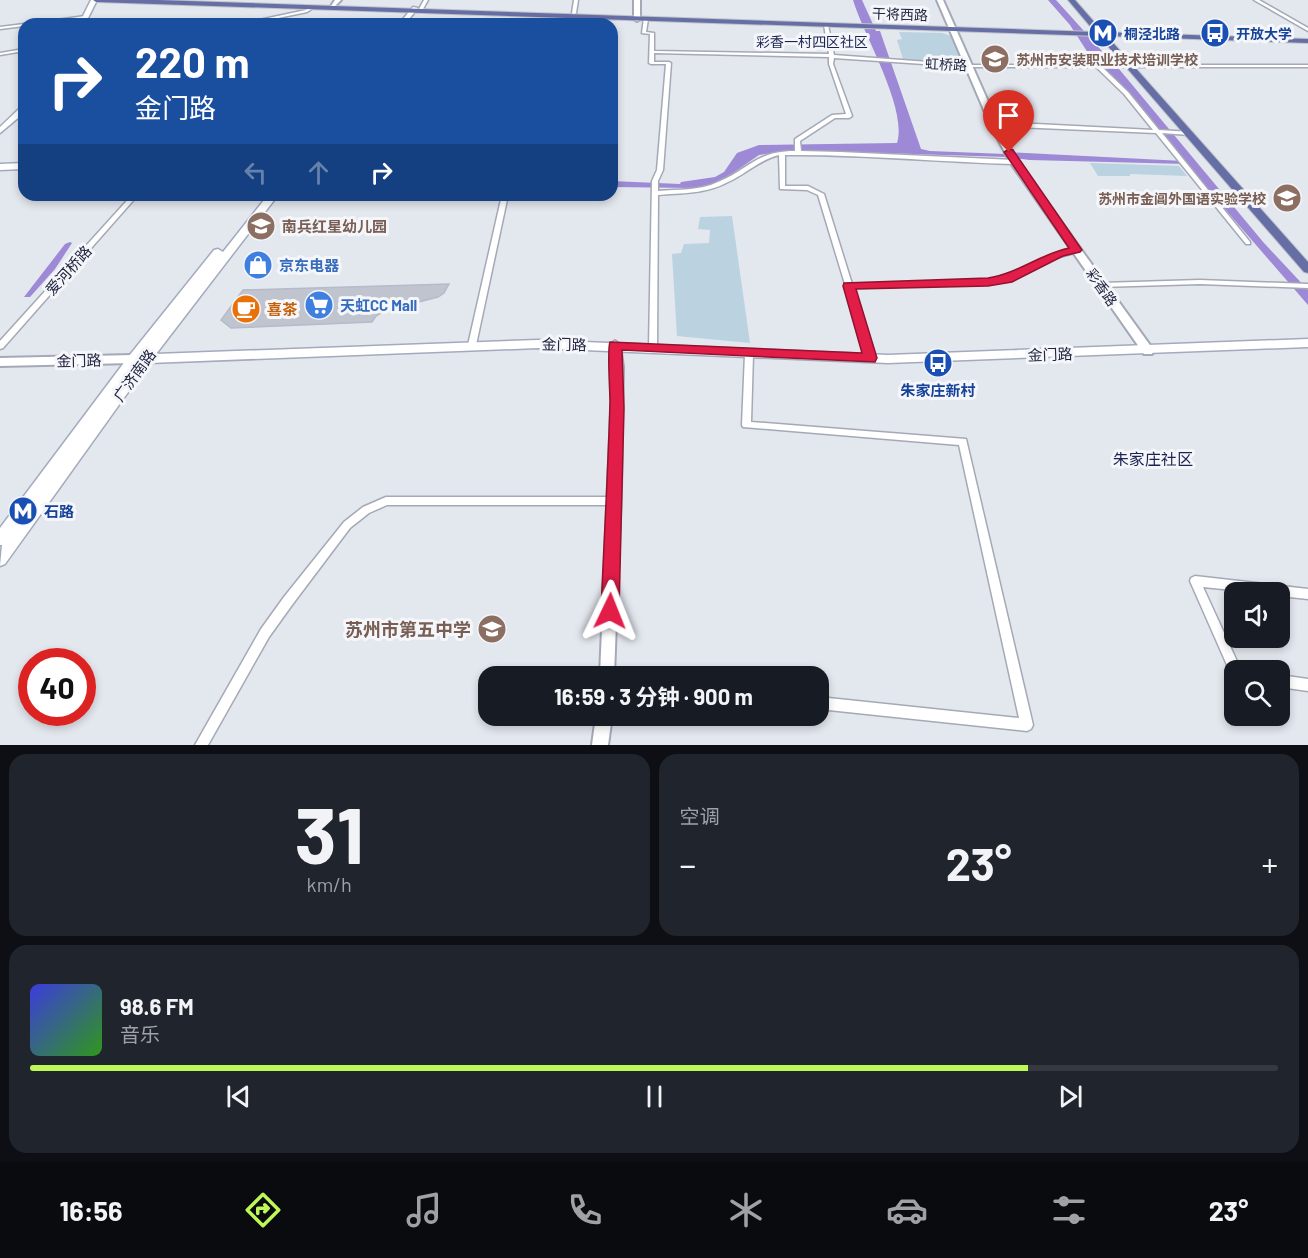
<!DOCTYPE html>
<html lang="zh">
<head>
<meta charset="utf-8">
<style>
	:root { --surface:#171b24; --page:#20242c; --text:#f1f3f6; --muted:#9ea1a6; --line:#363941; --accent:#bef857 }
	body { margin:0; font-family:Barlow,"Noto Sans SC",sans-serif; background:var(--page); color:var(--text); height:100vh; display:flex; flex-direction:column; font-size:22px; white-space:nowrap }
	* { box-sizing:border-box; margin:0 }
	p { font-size:20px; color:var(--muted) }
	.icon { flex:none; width:33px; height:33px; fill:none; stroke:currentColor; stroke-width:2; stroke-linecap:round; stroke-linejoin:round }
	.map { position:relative; height:745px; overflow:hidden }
	.panel { display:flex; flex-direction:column; gap:9px; padding:9px; background:#0d0f14; flex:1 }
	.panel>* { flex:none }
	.hud { position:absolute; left:18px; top:18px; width:600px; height:183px; border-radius:18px; box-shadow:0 3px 9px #0003; background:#1a4fa0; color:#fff; overflow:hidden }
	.fabs { position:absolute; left:1224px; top:582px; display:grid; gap:12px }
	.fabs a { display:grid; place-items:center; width:66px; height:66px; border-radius:12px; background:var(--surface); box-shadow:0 3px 9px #0003; font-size:30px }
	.speed { position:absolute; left:18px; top:648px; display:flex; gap:12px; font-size:30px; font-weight:700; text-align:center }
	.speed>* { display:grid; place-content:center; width:78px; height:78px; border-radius:50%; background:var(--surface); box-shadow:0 3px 9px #0003; line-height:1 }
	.speed .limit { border:9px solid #d22; background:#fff; color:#111 }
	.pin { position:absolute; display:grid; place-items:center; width:51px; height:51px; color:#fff; margin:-62px -26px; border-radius:50% 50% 50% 0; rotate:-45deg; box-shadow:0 0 6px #0007 }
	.pin .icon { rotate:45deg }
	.me { position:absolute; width:66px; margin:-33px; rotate:2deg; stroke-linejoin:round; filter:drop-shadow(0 0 4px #0008) }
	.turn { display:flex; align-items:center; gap:21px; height:126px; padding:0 18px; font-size:27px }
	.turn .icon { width:78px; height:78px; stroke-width:2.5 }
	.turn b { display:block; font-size:42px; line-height:51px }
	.lanes { display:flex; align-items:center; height:57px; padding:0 18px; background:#0003; justify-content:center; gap:30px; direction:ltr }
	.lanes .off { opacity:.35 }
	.big { font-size:45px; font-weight:700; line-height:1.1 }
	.panel .tile { flex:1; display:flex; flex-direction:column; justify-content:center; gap:9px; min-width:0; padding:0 21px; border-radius:18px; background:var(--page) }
	.panel .dial { align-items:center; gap:0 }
	.dial b { font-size:78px; line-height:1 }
	.song { display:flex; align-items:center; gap:18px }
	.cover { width:72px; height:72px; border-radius:9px; background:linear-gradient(135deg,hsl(240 70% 55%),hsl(110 70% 35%)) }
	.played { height:6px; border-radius:3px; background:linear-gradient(90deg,var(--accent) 80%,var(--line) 80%) }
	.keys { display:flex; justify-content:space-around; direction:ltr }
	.heat { display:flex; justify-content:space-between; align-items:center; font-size:33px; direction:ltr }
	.panel .tiles { flex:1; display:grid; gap:9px; grid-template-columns:1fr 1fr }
	.tile:last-child { grid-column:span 2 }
	.trip { position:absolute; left:478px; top:666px; width:351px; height:60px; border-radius:18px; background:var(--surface); box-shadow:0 3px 9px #0003; font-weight:700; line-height:60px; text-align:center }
	.menu { display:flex; height:96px; justify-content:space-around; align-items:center; background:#090b0e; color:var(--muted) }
	.menu .icon { width:42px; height:42px }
	.menu .selected { color:var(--accent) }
	.menu b { font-size:27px; color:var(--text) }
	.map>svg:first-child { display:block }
</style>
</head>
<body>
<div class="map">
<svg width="1308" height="745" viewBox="0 0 1308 745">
	<rect width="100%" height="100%" fill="#e3e7ee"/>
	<g fill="#bbd2e0">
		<path d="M899,32l43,1 9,3 14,29 -61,-3 -7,-22 5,-1z"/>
		<path d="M1090,163l89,3 8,10 -57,-2v2h-32z"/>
		<path d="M732,216l18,127 -73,-7 -5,-82 9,-1 3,-9 25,-1 1,-13 -12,-1 2,-12z"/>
	</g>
	<g fill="#9d89d5">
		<path d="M853,0h9l14,31h4l41,118 9,2 75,3 -1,-2 179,9 -47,-60 -33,-34 -2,-5 -11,-6 -20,-31 -22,-25h8l55,61 -4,2 12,6 145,174 44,47v15l-122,-141 -156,-4 -24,-3 -186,-6 -42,1 -19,3 -39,27 -26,6 -82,-1v-6l68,3 1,-2 34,-5 9,-5 13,-19 22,-8 138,-2c11,-34 -34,-109 -44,-143z"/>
		<path d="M70,242l2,1 -17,26 -25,28h-6l41,-53z"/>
	</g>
	<path fill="#bfc4cf" stroke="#b5bbc8" stroke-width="1.5" d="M449,284l-5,9 -6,4 -54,14 -8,5 -4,6 -141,6 -10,-8 22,-30z"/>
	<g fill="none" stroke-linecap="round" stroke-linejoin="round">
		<g stroke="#a5a9b6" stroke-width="3">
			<g id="minor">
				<path d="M424,0h4l-5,9h-4z"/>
				<path d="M574,0h4l-2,13 -2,1 -2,-1z"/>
				<path d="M1254,0h5l49,28v3z"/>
				<path d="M309,7l4,1 -6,4 -58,12h-9l66,-14z"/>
				<path d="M85,16h2v2l-46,6h-13z"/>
				<path d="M644,18l4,1 -2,13 8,1v18l175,3 -5,-29 2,-1 2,1 6,30 135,10h339v2h-206l26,25 31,38 32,2v2l-2,1 -27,-2 88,109v2h-4l-90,-111 -162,-7 -3,-2 3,-2 159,8 -29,-36 -28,-27h-127l-135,-9 -1,6 19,52 -3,2h-14l-35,23 1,10 39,1 174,8 3,2 -3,2c-76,-2 -153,-10 -229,-9v31h23l16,8 28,90 136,-4c31,-7 57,-25 88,-32l3,2 -1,2 -22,6 -43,19 -25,7 -135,4 22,70 -1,2h-6l-50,-165 -11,-5 -27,-1 -1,-34c-20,5 -33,19 -51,27 -22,12 -46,11 -70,13l-1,153 -4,3 -4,-3 3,-167 5,-11 9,-106h-15l-2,-1 1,-29 -8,-1zM654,53l175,4v7l17,50 -14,1 -37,24v12c-39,0 -46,18 -77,31 -19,9 -40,7 -60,9v-10l5,-11 8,-107 -2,-1h-15z"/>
				<path d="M24,24v2l-24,3v-2l24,-3h1z"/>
				<path d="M24,49v2l-24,4v-2z"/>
				<path d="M132,195h6l-135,153 -3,1v-8z"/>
				<path d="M502,195h6l-32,150 -4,3 -4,-3z"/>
				<path d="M1200,280l108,4v4l-108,-4 -99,3 -4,-2 4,-2z"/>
				<path d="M749,351l4,3 -2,68 215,17 67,286 -2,4 -4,2 -208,-22v-12l200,21 -60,-273 -216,-18 -1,-2 3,-71z"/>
				<path d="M386,497h229l3,1 2,3 -2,3 -3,1h-228l-18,8 -19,15 -58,77 -23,32 -61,108h-13l66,-116 23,-32 60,-75 19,-15z"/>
				<path d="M1195,576l113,13v10l-28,-3v-4h-28l-49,-5 38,83h-7v6l-3,-2 -41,-93 1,-3z"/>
				<path d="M1280,675l28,4v12l-28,-4z"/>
			</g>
		</g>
		<g stroke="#a5a9b6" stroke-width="4">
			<g id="tertiary">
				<path d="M335,0h6l-6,6h-4z"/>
				<path d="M634,0h6v19l-3,2 -3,-2z"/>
				<path d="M937,0h6l55,124 20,38 134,186 1,3 -1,3h-8l-134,-192 -20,-38z"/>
				<path d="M615,341l5,4 3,22 -2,123 -7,186h-14l13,-309 -3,-22z"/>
				<path d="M133,355l5,4 -5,4 -133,3v-8z"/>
				<path d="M596,716h16l-4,29h-16z"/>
			</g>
		</g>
		<g stroke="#a4aabd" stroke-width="3">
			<g id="secondary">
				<path d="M91,0h6l-12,24h-6z"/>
				<path d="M413,7l5,1 -13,16h-6z"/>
				<path d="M21,107h3v6l-24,20v-6z"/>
				<path d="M24,163v6l-24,1v-6z"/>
				<path d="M268,195h10l-122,159 382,-14 350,15 420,-16v8l-420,16 -350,-15 -389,15 -144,201 -5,2 2,-21h-2v-17l129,-172 85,-106 4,-1 5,3z"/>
			</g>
		</g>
		<g stroke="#c1c2ca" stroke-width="2">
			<path id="primary" d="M93,0h65l937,32 -27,-32h7l28,32 205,7v4l-201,-7 201,226v11l-4,-1 -205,-236 -1003,-34z"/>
		</g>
		<use href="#minor" fill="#fff" fill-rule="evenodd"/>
		<use href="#tertiary" fill="#fff" fill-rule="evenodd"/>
		<use href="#secondary" fill="#fff" fill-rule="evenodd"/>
		<use href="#primary" fill="#666fa5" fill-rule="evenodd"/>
	</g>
	<path fill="#e11d48" stroke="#92132f" stroke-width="1.5" d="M1009,149l4,1 69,100 -2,2 -17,4 -51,26 -24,4 -132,3 21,69 -2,4 -253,-12 2,58 -5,203 -3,6 -6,2 -6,-2 -3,-6c3,-70 7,-140 9,-209 0,-12 -3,-53 0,-60l252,11 -19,-67 1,-3 144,-5c29,-4 52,-24 81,-30l-65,-96z"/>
	<defs>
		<g id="metro-disc" transform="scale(1.5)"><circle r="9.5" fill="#1a4fb4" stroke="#f4f6fa"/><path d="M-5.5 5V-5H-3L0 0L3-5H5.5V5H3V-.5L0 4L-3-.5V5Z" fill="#fff"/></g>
		<g id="bus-disc" transform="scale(1.5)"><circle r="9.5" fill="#1a4fb4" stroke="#f4f6fa"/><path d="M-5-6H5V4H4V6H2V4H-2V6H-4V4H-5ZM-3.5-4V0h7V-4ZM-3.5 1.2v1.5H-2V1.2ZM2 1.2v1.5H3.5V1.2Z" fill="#fff"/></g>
		<g id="university-disc" transform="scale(1.5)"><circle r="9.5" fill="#8d6e63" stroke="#f4f6fa"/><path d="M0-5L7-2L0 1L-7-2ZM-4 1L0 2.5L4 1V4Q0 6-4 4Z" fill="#fff"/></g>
		<g id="school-disc" transform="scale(1.5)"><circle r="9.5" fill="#8d6e63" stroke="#f4f6fa"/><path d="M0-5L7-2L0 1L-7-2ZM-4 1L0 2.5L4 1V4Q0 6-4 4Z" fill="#fff"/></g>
		<g id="shop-disc" transform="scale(1.5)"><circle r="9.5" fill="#3f7fe0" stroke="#f4f6fa"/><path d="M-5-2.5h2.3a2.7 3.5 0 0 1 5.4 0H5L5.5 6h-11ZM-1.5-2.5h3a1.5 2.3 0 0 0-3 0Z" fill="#fff"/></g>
		<g id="supermarket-disc" transform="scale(1.5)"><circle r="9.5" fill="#3f7fe0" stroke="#f4f6fa"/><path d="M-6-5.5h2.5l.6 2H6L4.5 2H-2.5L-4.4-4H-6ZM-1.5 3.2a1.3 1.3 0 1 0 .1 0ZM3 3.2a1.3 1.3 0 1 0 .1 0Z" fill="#fff"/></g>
		<g id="cafe-disc" transform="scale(1.5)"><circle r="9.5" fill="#e8710a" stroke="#f4f6fa"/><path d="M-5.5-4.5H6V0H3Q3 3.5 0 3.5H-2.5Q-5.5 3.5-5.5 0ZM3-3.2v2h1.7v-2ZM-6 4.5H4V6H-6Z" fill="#fff"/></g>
	</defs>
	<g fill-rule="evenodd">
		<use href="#metro-disc" x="1103" y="33"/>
		<use href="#bus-disc" x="1215" y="33"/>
		<use href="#university-disc" x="995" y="59"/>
		<use href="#school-disc" x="1287" y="198"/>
		<use href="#school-disc" x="261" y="226"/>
		<use href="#shop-disc" x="258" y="265"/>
		<use href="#supermarket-disc" x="319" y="305"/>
		<use href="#cafe-disc" x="246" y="309"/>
		<use href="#bus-disc" x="938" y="363"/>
		<use href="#metro-disc" x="23" y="511"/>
		<use href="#school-disc" x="492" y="629"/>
	</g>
	<g text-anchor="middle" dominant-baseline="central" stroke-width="6" stroke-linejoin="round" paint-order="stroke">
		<g font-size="14" fill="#222640" stroke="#f4f6fa">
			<text transform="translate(900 14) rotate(2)">干将西路</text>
			<text transform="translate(946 64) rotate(3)">虹桥路</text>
			<text transform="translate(1102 287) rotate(55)">彩香路</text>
		</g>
		<g font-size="14" font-weight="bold" fill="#164399" stroke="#f4f6fa" text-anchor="start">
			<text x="1124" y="33">桐泾北路</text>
			<text x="1236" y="33">开放大学</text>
		</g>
		<g font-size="14" fill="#1c2353" stroke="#f4f6fa">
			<text x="812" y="41">彩香一村四区社区</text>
		</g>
		<g font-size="14" font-weight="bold" fill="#785e54" stroke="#f4f6fa" text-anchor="start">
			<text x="1016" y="59">苏州市安装职业技术培训学校</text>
			<text x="1266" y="198" text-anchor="end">苏州市金阊外国语实验学校</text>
		</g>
		<g font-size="15" font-weight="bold" fill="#785e54" stroke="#f4f6fa" text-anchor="start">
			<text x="282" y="226">南兵红星幼儿园</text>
		</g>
		<g font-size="15" font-weight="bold" fill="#366cbe" stroke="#f4f6fa" text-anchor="start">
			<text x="279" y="265">京东电器</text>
			<text x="340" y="305">天虹CC Mall</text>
		</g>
		<g font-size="15" fill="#222640" stroke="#f4f6fa">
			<text transform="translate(68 270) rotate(-48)">爱河桥路</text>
			<text transform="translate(564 344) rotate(1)">金门路</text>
			<text transform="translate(1050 354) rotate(-2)">金门路</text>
			<text transform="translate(79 360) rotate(-1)">金门路</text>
			<text transform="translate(134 375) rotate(-54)">广济南路</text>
		</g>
		<g font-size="15" font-weight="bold" fill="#c56008" stroke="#f4f6fa" text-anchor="start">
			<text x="267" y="309">喜茶</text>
		</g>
		<g font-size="15" font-weight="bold" fill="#164399" stroke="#f4f6fa">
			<text x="938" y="390">朱家庄新村</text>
			<text x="44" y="511" text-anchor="start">石路</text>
		</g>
		<g font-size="16" fill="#1c2353" stroke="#f4f6fa">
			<text x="1153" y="458">朱家庄社区</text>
		</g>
		<g font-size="18" font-weight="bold" fill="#785e54" stroke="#f4f6fa" text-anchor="end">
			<text x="471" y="629">苏州市第五中学</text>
		</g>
	</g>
</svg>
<div class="fabs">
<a><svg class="icon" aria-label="sound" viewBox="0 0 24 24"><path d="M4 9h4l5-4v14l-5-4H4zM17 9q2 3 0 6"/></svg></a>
<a><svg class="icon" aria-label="search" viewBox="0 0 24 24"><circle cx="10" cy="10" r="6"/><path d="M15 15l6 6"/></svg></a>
</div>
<div class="speed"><div class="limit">40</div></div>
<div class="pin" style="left:1009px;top:152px;background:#d93025"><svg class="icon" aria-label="arrive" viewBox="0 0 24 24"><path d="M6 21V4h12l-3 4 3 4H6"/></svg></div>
<svg class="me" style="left:610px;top:611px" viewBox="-20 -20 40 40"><path d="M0-17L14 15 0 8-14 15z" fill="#e11d48" stroke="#fff" stroke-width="4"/></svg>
<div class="trip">16:59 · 3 分钟 · 900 m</div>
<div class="hud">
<div class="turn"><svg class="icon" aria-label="right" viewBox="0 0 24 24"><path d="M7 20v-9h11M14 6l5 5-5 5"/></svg><div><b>220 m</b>金门路</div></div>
<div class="lanes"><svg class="icon off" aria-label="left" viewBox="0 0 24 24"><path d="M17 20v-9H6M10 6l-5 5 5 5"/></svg><svg class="icon off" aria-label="ahead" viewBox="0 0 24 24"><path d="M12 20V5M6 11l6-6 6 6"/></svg><svg class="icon" aria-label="right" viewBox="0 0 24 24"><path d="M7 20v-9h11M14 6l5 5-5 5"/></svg></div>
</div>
</div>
<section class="panel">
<div class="tiles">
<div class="tile dial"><b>31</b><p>km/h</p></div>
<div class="tile"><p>空调</p>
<div class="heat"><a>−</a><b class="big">23°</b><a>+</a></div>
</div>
<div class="tile">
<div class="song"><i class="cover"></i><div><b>98.6 FM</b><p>音乐</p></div></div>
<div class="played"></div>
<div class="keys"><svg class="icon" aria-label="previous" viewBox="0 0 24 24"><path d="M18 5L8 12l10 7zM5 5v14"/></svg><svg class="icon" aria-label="pause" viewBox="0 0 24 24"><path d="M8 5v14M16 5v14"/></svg><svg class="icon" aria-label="next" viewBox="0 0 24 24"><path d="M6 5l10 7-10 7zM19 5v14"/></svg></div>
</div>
</div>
</section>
<nav class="menu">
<b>16:56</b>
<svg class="icon selected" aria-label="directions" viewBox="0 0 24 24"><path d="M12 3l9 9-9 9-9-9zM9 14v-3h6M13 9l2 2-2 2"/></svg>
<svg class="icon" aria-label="music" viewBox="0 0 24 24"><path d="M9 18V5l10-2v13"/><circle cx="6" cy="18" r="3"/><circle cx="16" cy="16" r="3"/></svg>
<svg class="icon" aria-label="phone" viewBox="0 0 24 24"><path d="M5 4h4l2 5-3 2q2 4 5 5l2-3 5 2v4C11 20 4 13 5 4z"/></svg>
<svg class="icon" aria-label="climate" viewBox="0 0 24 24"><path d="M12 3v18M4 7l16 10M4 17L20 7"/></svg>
<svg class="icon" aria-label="car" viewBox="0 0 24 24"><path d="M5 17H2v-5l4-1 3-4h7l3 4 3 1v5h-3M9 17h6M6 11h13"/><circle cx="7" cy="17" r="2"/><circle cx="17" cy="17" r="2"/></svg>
<svg class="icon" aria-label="filters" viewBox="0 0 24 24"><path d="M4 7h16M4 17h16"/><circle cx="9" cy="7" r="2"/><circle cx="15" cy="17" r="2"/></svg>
<b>23°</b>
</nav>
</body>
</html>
